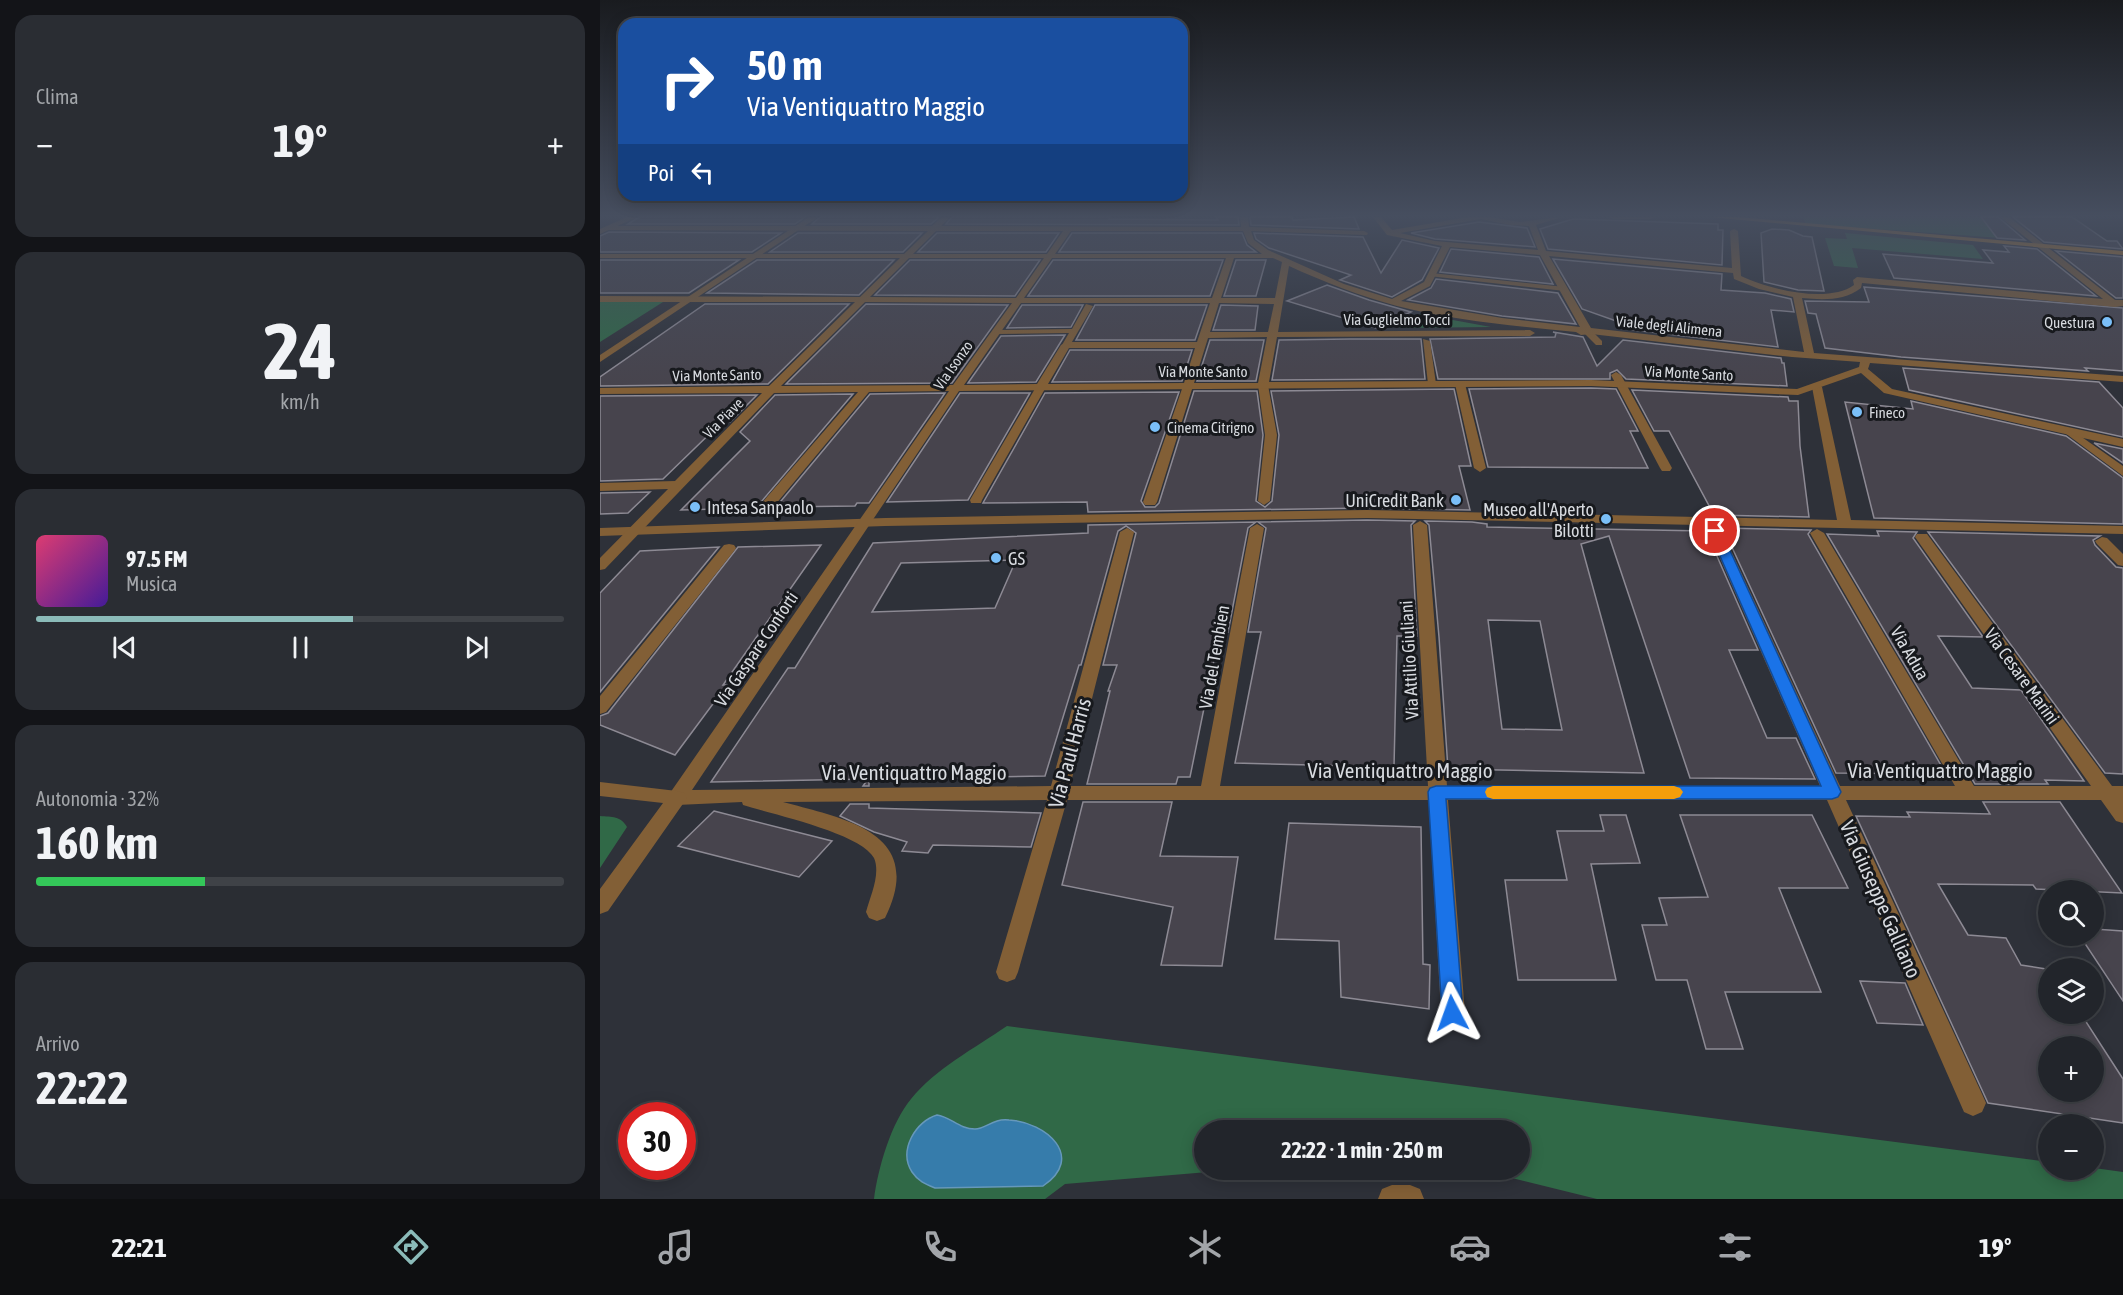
<!DOCTYPE html>
<html lang="it">
<head>
<meta charset="utf-8">
<style>
	:root { --surface:#22252b; --page:#2a2d33; --text:#f1f3f6; --muted:#a2a5a9; --line:#3f4247; --accent:#8bbbb9 }
	body { margin:0; font-family:"Asap Condensed",sans-serif; background:var(--page); color:var(--text); height:100vh; display:flex; flex-direction:column; font-size:22px; white-space:nowrap }
	* { box-sizing:border-box; margin:0 }
	p { font-size:20px; color:var(--muted) }
	.icon { flex:none; width:33px; height:33px; fill:none; stroke:currentColor; stroke-width:2; stroke-linecap:round; stroke-linejoin:round }
	.map { position:relative; flex:1; overflow:hidden }
	.panel { display:flex; flex-direction:column; gap:15px; padding:15px; background:#131418; width:600px }
	.panel>* { flex:none }
	.guide { position:absolute; left:18px; top:18px; width:570px; height:183px; border-radius:18px; box-shadow:0 3px 15px #0003,0 0 0 2px var(--line); background:#1a4fa0; color:#fff; overflow:hidden }
	.tools { position:absolute; left:1438px; top:880px; display:grid; gap:12px }
	.tools a { display:grid; place-items:center; width:66px; height:66px; border-radius:50%; background:var(--surface); box-shadow:0 3px 15px #0003,0 0 0 2px var(--line); font-size:30px }
	.speed { position:absolute; left:18px; top:1102px; display:flex; gap:12px; font-size:30px; font-weight:700; text-align:center }
	.speed>* { display:grid; place-content:center; width:78px; height:78px; border-radius:50%; background:var(--surface); box-shadow:0 3px 15px #0003,0 0 0 2px var(--line); line-height:1 }
	.speed .limit { border:9px solid #d22; background:#fff; color:#111 }
	.pin { position:absolute; display:grid; place-items:center; width:51px; height:51px; color:#fff; margin:-26px; border:3px solid #fff; border-radius:50%; box-shadow:0 2px 6px #0007 }
	.me { position:absolute; width:66px; margin:-33px; rotate:356deg; stroke-linejoin:round; filter:drop-shadow(0 0 4px #0008) }
	.turn { display:flex; align-items:center; gap:21px; height:126px; padding:0 30px; font-size:27px }
	.turn .icon { width:78px; height:78px; stroke-width:2.5 }
	.turn b { display:block; font-size:42px; line-height:51px }
	.then { display:flex; align-items:center; height:57px; padding:0 30px; background:#0003; gap:12px; font-size:22px }
	.big { font-size:45px; font-weight:700; line-height:1.1 }
	.panel .tile { flex:1; display:flex; flex-direction:column; justify-content:center; gap:9px; min-width:0; padding:0 21px; border-radius:18px; background:var(--page) }
	.panel .dial { align-items:center; gap:0 }
	.dial b { font-size:78px; line-height:1 }
	.song { display:flex; align-items:center; gap:18px }
	.cover { width:72px; height:72px; border-radius:9px; background:linear-gradient(135deg,hsl(340 70% 55%),hsl(260 70% 35%)) }
	.played { height:6px; border-radius:3px; background:linear-gradient(90deg,var(--accent) 60%,var(--line) 60%) }
	.keys { display:flex; justify-content:space-around; direction:ltr }
	.heat { display:flex; justify-content:space-between; align-items:center; font-size:33px; direction:ltr }
	.charge { height:9px; border-radius:4px; background:linear-gradient(90deg,#34c759 32%,var(--line) 0) }
	.trip { position:absolute; left:594px; top:1120px; width:336px; height:60px; border-radius:30px; background:var(--surface); box-shadow:0 3px 15px #0003,0 0 0 2px var(--line); font-weight:700; line-height:60px; text-align:center }
	.menu { display:flex; height:96px; justify-content:space-around; align-items:center; background:#0e0f11; color:var(--muted) }
	.menu .icon { width:42px; height:42px }
	.menu .selected { color:var(--accent) }
	.menu b { font-size:27px; color:var(--text) }
	main { display:flex; flex:1; min-height:0 }
	.map>svg:first-child { display:block }
</style>
</head>
<body>
<main>
<section class="panel">
<div class="tile"><p>Clima</p>
<div class="heat"><a>−</a><b class="big">19°</b><a>+</a></div>
</div>
<div class="tile dial"><b>24</b><p>km/h</p></div>
<div class="tile">
<div class="song"><i class="cover"></i><div><b>97.5 FM</b><p>Musica</p></div></div>
<div class="played"></div>
<div class="keys"><svg class="icon" aria-label="previous" viewBox="0 0 24 24"><path d="M18 5L8 12l10 7zM5 5v14"/></svg><svg class="icon" aria-label="pause" viewBox="0 0 24 24"><path d="M8 5v14M16 5v14"/></svg><svg class="icon" aria-label="next" viewBox="0 0 24 24"><path d="M6 5l10 7-10 7zM19 5v14"/></svg></div>
</div>
<div class="tile"><p>Autonomia · 32%</p><b class="big">160 km</b><div class="charge"></div></div>
<div class="tile"><p>Arrivo</p><b class="big">22:22</b></div>
</section>
<div class="map">
<svg width="1523" height="1199" viewBox="0 0 1523 1199">
	<rect width="100%" height="100%" fill="#2e3139"/>
	<g fill="#306947">
		<path d="M1203,217h190l22,22 -209,-15z"/>
		<path d="M1245,233l128,12 10,14 -131,-11 6,20 -24,-2 -9,-28 22,1z"/>
		<path d="M0,302h63l-63,40z"/>
		<path d="M820,314l71,13 -91,1 -2,-2z"/>
		<path d="M0,816c12,1 21,0 27,11l-27,41z"/>
		<path d="M407,1026l1042,136v8l45,-2 29,4v27h-526l-118,-29h41v-39h-316v39h28l-167,14 -20,15h-171c4,-31 17,-76 37,-100 24,-30 64,-51 96,-73z"/>
	</g>
	<path fill="#367cab" stroke="#6698bb" stroke-width="1.5" d="M337,1115c14,2 22,14 38,14 11,0 18,-11 34,-9 37,2 77,37 34,66l-108,2c-10,-4 -17,-7 -23,-16 -14,-22 4,-51 25,-57z"/>
	<g fill="#47444d" stroke="#8d8a94" stroke-width="1.5" fill-rule="evenodd">
		<path d="M39,217h166l-10,7h-167z"/>
		<path d="M220,217h119l-8,7h-119z"/>
		<path d="M352,217h158l-1,2 109,1 -2,-3h22l1,8 -293,-1z"/>
		<path d="M650,217h42l1,3 61,-3 5,12 -108,-4z"/>
		<path d="M1381,217h17l27,23 -28,-2z"/>
		<path d="M1413,217h59l35,24h10l6,8 -79,-7z"/>
		<path d="M973,219l145,5v6h5l-1,35 -174,-16 -8,-20z"/>
		<path d="M879,222l48,6 8,19 -100,-8 -24,-6z"/>
		<path d="M1172,229l17,1 14,6 9,1 12,54 -26,-1 -34,-8 -3,-49z"/>
		<path d="M9,232l172,1 -29,19h-152v-16z"/>
		<path d="M198,233h124l-19,19h-133z"/>
		<path d="M337,233h122l-13,19h-128z"/>
		<path d="M472,233h170l5,12 9,7h-197z"/>
		<path d="M654,233l109,4 18,36 21,-33 37,8 -17,32 -30,17 -52,-17 11,-5 -82,-27 -13,-9z"/>
		<path d="M1404,246l33,3 59,47 -202,-18 -11,-24 110,9 -10,-13 26,2z"/>
		<path d="M851,249l88,8 14,27 -113,-12z"/>
		<path d="M1456,251l67,6v41h-7z"/>
		<path d="M953,259l169,15 -1,16 44,3 26,6 3,13 -23,-2 7,37 -145,-17 3,-2 -54,-19z"/>
		<path d="M0,260h139l-50,33h-89z"/>
		<path d="M157,260h137l-35,35 -152,-2z"/>
		<path d="M310,260h130l-25,36 -140,-1z"/>
		<path d="M453,260h170l-13,36h-182z"/>
		<path d="M636,260h30l-10,36h-32z"/>
		<path d="M836,279l122,14 18,31 -74,-8 -94,-16 23,-12z"/>
		<path d="M727,285l42,15 42,12 -35,16 -89,-27z"/>
		<path d="M1264,287l259,21v63l-38,-3 3,3 -187,-14 -76,-9 -9,-34 -8,-1 -3,-12 64,1z"/>
		<path d="M105,304h144l-81,80 -168,2v-9z"/>
		<path d="M266,304l142,1 -56,78 -166,1z"/>
		<path d="M422,305h61l-12,22 -64,1z"/>
		<path d="M495,305h112l-12,35h-119z"/>
		<path d="M621,305l37,1 -3,24h-42z"/>
		<path d="M953,332l30,5 14,29 26,-26 158,18 1,5h2l3,23 -161,-7 -9,-9 -7,3v6h-172l-8,-40 125,-2 1,-4z"/>
		<path d="M465,335l-29,47 -68,1 33,-47z"/>
		<path d="M750,339h71l4,40 -153,1 7,-40z"/>
		<path d="M610,340h54l-8,41h-59z"/>
		<path d="M470,350h122l-10,31 -130,1z"/>
		<path d="M1303,368l196,14 24,26v29l-214,-47z"/>
		<path d="M991,388l25,1 22,42h-8l18,37 -160,-1 -19,-78z"/>
		<path d="M854,389l17,77h-12l11,44 -103,-2 -279,4 -1,-10 -104,1 62,-110 134,-1 -38,109 4,6h10l4,-4 35,-112h63l6,44 -7,66 9,6 7,-6 7,-66 -8,-44z"/>
		<path d="M1032,390l156,7 1,4h9l2,45 9,71 -95,-2 -45,-84h-15z"/>
		<path d="M345,393l-76,110h-12l-2,3 -79,1 94,-113z"/>
		<path d="M360,393h70l-62,107 -81,2z"/>
		<path d="M253,394l-97,114 -75,2 69,-69 -10,-9 35,-37z"/>
		<path d="M157,395l-27,27 -4,-4 -63,61 -63,2v-85z"/>
		<path d="M1311,401l155,35 57,42v46l-249,-6 -29,-116 68,7z"/>
		<path d="M1494,443l29,6v14z"/>
		<path d="M50,492l-22,21 -28,1v-21z"/>
		<path d="M767,520l48,1 -4,4 6,111h-20l-3,131 -159,-4 26,-131h-13l18,-104 -8,-6z"/>
		<path d="M825,521l47,1 15,2v3l219,4 52,119h-29l38,88h29l19,41 -125,-1 -81,-242 -28,8 63,229 -196,-4 -9,-132 -10,-112zM888,620l52,1 22,109 -60,-1z"/>
		<path d="M656,522l-8,6 -20,104h-4l-11,32 -23,113h-12l-2,7h-89l23,-93h-2l9,-26h-14l33,-132 -10,-7 -8,5 -37,134h-2l-34,111 -176,3v7h-6l5,-7 -157,3 77,-114h7l78,-125 215,-10v-8zM416,560l-21,48 -123,4 29,-49z"/>
		<path d="M1121,528l90,2 -3,4 138,240 -110,-1 -112,-243z"/>
		<path d="M1277,531l40,1 -4,6 70,99 -45,-1 34,52 49,2 63,91 -39,-1 3,4h-73l-148,-250 52,2z"/>
		<path d="M1328,532l172,4 -7,4 2,5 21,22 7,1v206l-18,-1z"/>
		<path d="M221,545l-98,140h4l-52,70 -75,-30v-9l8,-3 130,-166z"/>
		<path d="M119,547l-119,145v-99l40,-42z"/>
		<path d="M483,802h89l-12,54 78,1 -16,109 -61,-1 12,-58 -111,-22z"/>
		<path d="M1383,802h77l62,91 -86,-4 -3,-4 -95,-1 30,51 38,3 15,27 25,4 3,6v39h32l42,65v44l-135,-20 -132,-287 54,1 -3,-5 83,2zM1449,1047h45v45h-45z"/>
		<path d="M250,804h19v4l172,5 -10,34 -98,-2 -5,8 -26,-2 5,-9 -33,-10 -34,-16z"/>
		<path d="M114,811l118,30 -33,36 -121,-31z"/>
		<path d="M1000,815h26l14,48 -49,1 25,116h-98l-13,-100h62l-10,-49h47z"/>
		<path d="M1080,815h132l36,73h-69l42,104h-96l18,57h-37l-19,-69h-31l-14,-55h25l-8,-27 49,-1z"/>
		<path d="M689,823l132,4 2,137 7,1 -1,44 -88,-12 -2,-56 -64,-2z"/>
		<path d="M1494,929l29,2v70l-43,-65h14z"/>
		<path d="M1260,981l45,2 18,42 -46,-2z"/>
	</g>
	<g fill="none" stroke-linecap="round" stroke-linejoin="round">
		<g fill="#825f36" fill-rule="evenodd">
			<path d="M831,273l134,14 3,2 -3,2 -136,-15 -1,-1z"/>
			<path d="M486,304l7,2 -24,41 -7,-2 7,-12 -72,1 -4,-2 4,-2 75,-1z"/>
			<path d="M823,339l7,2 6,43 -4,3 -4,-3z"/>
		</g>
		<g fill="#825f36" fill-rule="evenodd">
			<path d="M985,330h6l11,11v4h-6l-11,-11z"/>
			<path d="M1016,372l5,3 51,93 -2,3h-8l-2,-3 -49,-93z"/>
			<path d="M860,381l5,3 21,84 -6,4 -6,-4 -19,-84z"/>
			<path d="M663,382l5,3 9,50 -7,66 -6,4 -6,-4 7,-66 -7,-50z"/>
			<path d="M588,383l5,3 -36,116 -2,3h-10l-2,-3 40,-116z"/>
			<path d="M441,384l5,3 -64,113 -1,3h-10l-1,-3 66,-113z"/>
			<path d="M1217,384l5,3 29,133 272,6v8l-756,-16 -482,8 -285,10v-8l285,-10 482,-8 470,10 -25,-133z"/>
			<path d="M1469,428l54,38v10l-58,-43 -2,-2z"/>
		</g>
		<g fill="#825f36" fill-rule="evenodd">
			<path d="M342,217h8l-9,9 300,1 -1,-10h8l1,10 115,4 4,2 -1,2 -116,-4 3,9 14,10 76,34 48,15 32,-17 18,-36 -55,-11 -14,-18h8l11,13 76,-13h21l31,5 42,-5 -26,8 10,26 186,17 -2,-37 4,-2 4,2 3,45c27,13 87,28 113,9l-1,-5 4,-3 246,22 -103,-82h9l106,83h8v6l-8,1 -253,-24 -1,5c-17,13 -38,12 -59,10l12,55 309,23v6l-253,-19 -2,6 24,20 231,50v8l-239,-54 -23,-20 -63,22 -207,-9 -632,5 -267,399 359,-4 69,-254 7,-4 7,4 -64,254h131l49,-258 7,-4 7,4 -44,258h208l-15,-261 7,-4 7,4 20,261h373l-112,-255 7,-4 7,4 118,255h115l-145,-253 7,-4 7,4 150,253h117l-176,-249 2,-3h10l185,252h11v37l-7,-2 -15,-21h-255l136,294 4,9 -4,9 -9,4 -9,-4 -137,-312h-379l17,213 -4,8 -8,3 -8,-3 -4,-8 -12,-213h-362l-49,172 -3,7 -8,3 -8,-3 -3,-7 51,-172 -264,2c63,17 144,31 102,116l-8,3 -8,-3 -3,-6c4,-15 15,-38 8,-54 -13,-25 -103,-44 -131,-53l-1,-3 -65,3 -7,-2 -3,-5 3,-5 279,-402 -80,1 -99,119 -5,1 -7,-4 2,-3 98,-113 -84,1 -169,176 -5,1v-12l68,-69 -68,2v-8l75,-2 87,-88 -162,1v-6l169,-2 86,-84h-255v-6l260,1 40,-39h-300v-4h304l24,-23 -319,-1 -4,-2 4,-2h323zM881,219l29,6 19,1 9,24 -103,-9 -35,-8zM336,231h127l-16,23h-134zM471,231h172l5,12 14,11h-207zM850,247l90,8 40,72 -78,-9 -101,-17 29,-15zM949,256l184,17 1,6 25,10 34,8 11,55 -213,-24zM309,258h135l-28,40 -146,-1zM452,258h174l-14,40h-188zM634,258h39l9,4 -7,36h-54zM689,266c35,16 71,30 108,40 58,15 121,20 179,26l5,3 10,-1 201,23 68,5 -1,5 -62,22 -206,-9 -322,2 8,-45 253,-1 5,-3 -5,-3 -252,2zM265,302l147,1 -59,82 -172,1zM421,303h189l-13,39h-131l-5,3 -24,39 -73,1zM619,303l55,1 -6,28h-58zM667,337l-9,46h-64l14,-45zM469,348h126l-11,35 -136,1z"/>
			<path d="M1009,217h46l-4,2h-38z"/>
			<path d="M1502,537l5,1 16,16v12l-5,-1 -21,-21 -2,-3z"/>
			<path d="M129,544l5,1 2,3 -2,3 -128,161 -6,2v-18l124,-151z"/>
		</g>
		<g fill="#825f36" fill-rule="evenodd">
			<path d="M27,217h10l-37,17v-5z"/>
			<path d="M209,217h9l-218,145v-7z"/>
			<path d="M0,782l77,9 7,2 3,5 -79,113 -8,3v-25l63,-86 -63,-7z"/>
			<path d="M792,1185h18l10,4 4,10h-46l4,-10z"/>
		</g>
		<path fill="#d18926" fill-rule="evenodd" d="M1109,217h29l385,34v4z"/>
	</g>
	<linearGradient id="sky" x2="0" y2="1"><stop stop-color="#191b1f"/><stop offset="0.56" stop-color="#464e5f"/><stop offset="1" stop-color="#464e5f" stop-opacity="0"/></linearGradient>
	<rect width="1523" height="385" fill="url(#sky)"/>
	<path fill="#1a73e8" stroke="#114b97" stroke-width="1.5" d="M1115,527l6,4 120,261 -3,5 -6,2h-386l17,214 -3,7 -8,3 -7,-3 -3,-7 -14,-221 2,-4 6,-2h385l-112,-255z"/>
	<path fill="#f59e0b" d="M893,786h181l6,2 3,4 -3,5 -6,2h-181l-6,-2 -2,-5 2,-4z"/>
	<g fill="#7abff8" stroke="#17191d" stroke-width="2">
		<circle cx="1507" cy="322" r="6"/>
		<circle cx="1257" cy="412" r="6"/>
		<circle cx="555" cy="427" r="6"/>
		<circle cx="856" cy="500" r="6"/>
		<circle cx="95" cy="507" r="6"/>
		<circle cx="1006" cy="519" r="6"/>
		<circle cx="396" cy="558" r="6"/>
	</g>
	<g text-anchor="middle" dominant-baseline="central" stroke-width="6" stroke-linejoin="round" paint-order="stroke">
		<g font-size="15" fill="#d7dadf" stroke="#17191d">
			<text x="797" y="319">Via Guglielmo Tocci</text>
			<text transform="translate(1069 326) rotate(6)">Viale degli Alimena</text>
			<text transform="translate(353 365) rotate(-55)">Via Isonzo</text>
			<text x="603" y="371">Via Monte Santo</text>
			<text transform="translate(1089 373) rotate(3)">Via Monte Santo</text>
			<text transform="translate(117 375) rotate(-1)">Via Monte Santo</text>
			<text transform="translate(123 418) rotate(-45)">Via Piave</text>
		</g>
		<g font-size="15" fill="#d7dadf" stroke="#17191d" text-anchor="start">
			<text x="1495" y="322" text-anchor="end">Questura</text>
			<text x="1269" y="412">Fineco</text>
			<text x="567" y="427">Cinema Citrigno</text>
		</g>
		<g font-size="18" fill="#d7dadf" stroke="#17191d" text-anchor="end">
			<text x="844" y="500">UniCredit Bank</text>
			<text x="107" y="507" text-anchor="start">Intesa Sanpaolo</text>
			<text x="994" y="509">Museo all'Aperto<tspan x="994" dy="21">Bilotti</tspan></text>
			<text x="408" y="558" text-anchor="start">GS</text>
		</g>
		<g font-size="18" fill="#d7dadf" stroke="#17191d">
			<text transform="translate(156 649) rotate(-56)">Via Gaspare Conforti</text>
			<text transform="translate(1310 653) rotate(60)">Via Adua</text>
			<text transform="translate(614 657) rotate(-80)">Via del Tembien</text>
			<text transform="translate(809 660) rotate(-93)">Via Attilio Giuliani</text>
			<text transform="translate(1422 676) rotate(54)">Via Cesare Marini</text>
		</g>
		<g font-size="21" fill="#d7dadf" stroke="#17191d">
			<text transform="translate(469 753) rotate(-75)">Via Paul Harris</text>
			<text x="800" y="770">Via Ventiquattro Maggio</text>
			<text x="1340" y="770">Via Ventiquattro Maggio</text>
			<text x="314" y="772">Via Ventiquattro Maggio</text>
			<text transform="translate(1281 899) rotate(66)">Via Giuseppe Galliano</text>
		</g>
	</g>
</svg>
<div class="tools">
<a><svg class="icon" aria-label="search" viewBox="0 0 24 24"><circle cx="10" cy="10" r="6"/><path d="M15 15l6 6"/></svg></a>
<a><svg class="icon" aria-label="layers" viewBox="0 0 24 24"><path d="M12 4l9 5-9 5-9-5zM3 14l9 5 9-5"/></svg></a>
<a>+</a>
<a>−</a>
</div>
<div class="speed"><div class="limit">30</div></div>
<div class="pin" style="left:1115px;top:531px;background:#d93025"><svg class="icon" aria-label="arrive" viewBox="0 0 24 24"><path d="M6 21V4h12l-3 4 3 4H6"/></svg></div>
<svg class="me" style="left:852px;top:1013px" viewBox="-20 -20 40 40"><path d="M0-17L14 15 0 8-14 15z" fill="#1a73e8" stroke="#fff" stroke-width="4"/></svg>
<div class="trip">22:22 · 1 min · 250 m</div>
<div class="guide">
<div class="turn"><svg class="icon" aria-label="right" viewBox="0 0 24 24"><path d="M7 20v-9h11M14 6l5 5-5 5"/></svg><div><b>50 m</b>Via Ventiquattro Maggio</div></div>
<div class="then">Poi<svg class="icon" aria-label="left" viewBox="0 0 24 24"><path d="M17 20v-9H6M10 6l-5 5 5 5"/></svg></div>
</div>
</div>
</main>
<nav class="menu">
<b>22:21</b>
<svg class="icon selected" aria-label="directions" viewBox="0 0 24 24"><path d="M12 3l9 9-9 9-9-9zM9 14v-3h6M13 9l2 2-2 2"/></svg>
<svg class="icon" aria-label="music" viewBox="0 0 24 24"><path d="M9 18V5l10-2v13"/><circle cx="6" cy="18" r="3"/><circle cx="16" cy="16" r="3"/></svg>
<svg class="icon" aria-label="phone" viewBox="0 0 24 24"><path d="M5 4h4l2 5-3 2q2 4 5 5l2-3 5 2v4C11 20 4 13 5 4z"/></svg>
<svg class="icon" aria-label="climate" viewBox="0 0 24 24"><path d="M12 3v18M4 7l16 10M4 17L20 7"/></svg>
<svg class="icon" aria-label="car" viewBox="0 0 24 24"><path d="M5 17H2v-5l4-1 3-4h7l3 4 3 1v5h-3M9 17h6M6 11h13"/><circle cx="7" cy="17" r="2"/><circle cx="17" cy="17" r="2"/></svg>
<svg class="icon" aria-label="filters" viewBox="0 0 24 24"><path d="M4 7h16M4 17h16"/><circle cx="9" cy="7" r="2"/><circle cx="15" cy="17" r="2"/></svg>
<b>19°</b>
</nav>
</body>
</html>
